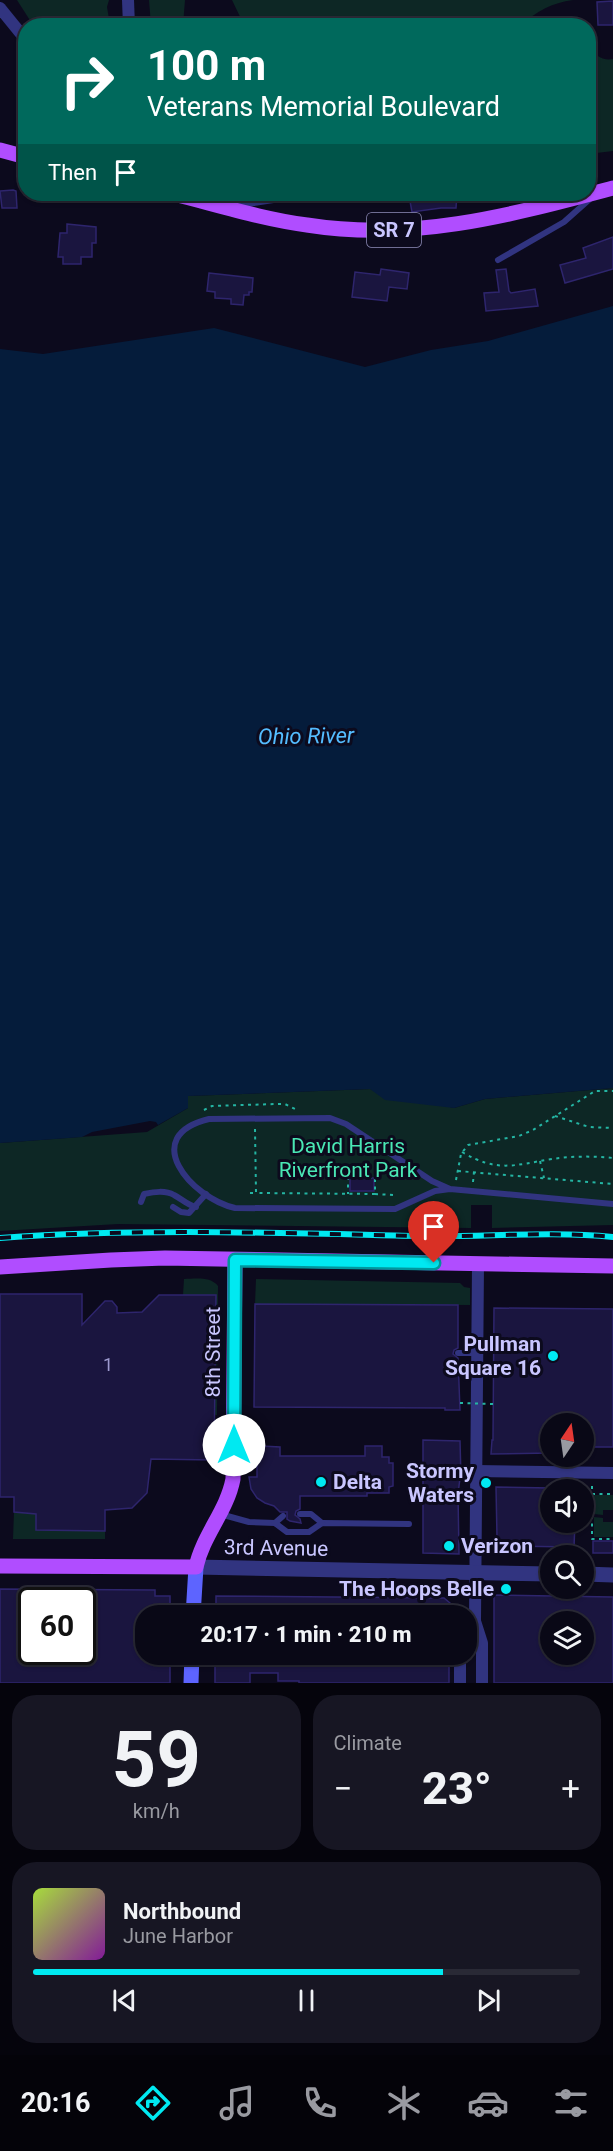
<!DOCTYPE html>
<html lang="en">
<head>
<meta charset="utf-8">
<style>
	:root { --surface:#090816; --page:#171623; --text:#f1f3f6; --muted:#999aa1; --line:#292935; --accent:#00e9f1 }
	body { margin:0; font-family:Roboto,sans-serif; background:var(--page); color:var(--text); height:100vh; display:flex; flex-direction:column; font-size:22px; white-space:nowrap }
	* { box-sizing:border-box; margin:0 }
	p { font-size:20px; color:var(--muted) }
	.icon { flex:none; width:33px; height:33px; fill:none; stroke:currentColor; stroke-width:2; stroke-linecap:round; stroke-linejoin:round }
	.map { position:relative; height:1683px; overflow:hidden }
	.side { display:flex; flex-direction:column; gap:12px; padding:12px; background:#05040c; flex:1 }
	.side>* { flex:none }
	.banner { position:absolute; left:18px; top:18px; width:578px; height:183px; border-radius:24px; box-shadow:0 2px 4px #0004,0 0 0 2px var(--line); background:#00695c; color:#fff; overflow:hidden }
	.needle { width:39px; rotate:13deg }
	.tools { position:absolute; left:540px; top:1413px; display:grid; gap:12px }
	.tools a { display:grid; place-items:center; width:54px; height:54px; border-radius:50%; background:var(--surface); box-shadow:0 2px 4px #0004,0 0 0 2px var(--line); font-size:30px }
	.speed { position:absolute; left:18px; top:1587px; display:flex; gap:12px; font-size:30px; font-weight:700; text-align:center }
	.speed>* { display:grid; place-content:center; width:78px; height:78px; border-radius:50%; background:var(--surface); box-shadow:0 2px 4px #0004,0 0 0 2px var(--line); line-height:1 }
	.speed .limit { border:3px solid #111; border-radius:9px; background:#fff; color:#111 }
	.pin { position:absolute; display:grid; place-items:center; width:51px; height:51px; color:#fff; margin:-62px -26px; border-radius:50% 50% 50% 0; rotate:-45deg; box-shadow:0 0 6px #0007 }
	.pin .icon { rotate:45deg }
	.me { position:absolute; width:66px; margin:-33px; rotate:0deg; stroke-linejoin:round; filter:drop-shadow(0 0 4px #0008) }
	.turn { display:flex; align-items:center; gap:21px; height:126px; padding:0 30px; font-size:27px }
	.turn .icon { width:78px; height:78px; stroke-width:2.5 }
	.turn b { display:block; font-size:42px; line-height:51px }
	.then { display:flex; align-items:center; height:57px; padding:0 30px; background:#0003; gap:12px; font-size:22px }
	.big { font-size:45px; font-weight:800; line-height:1.1 }
	.side .tile { flex:1; display:flex; flex-direction:column; justify-content:center; gap:9px; min-width:0; padding:0 21px; border-radius:24px; background:var(--page) }
	.side .dial { align-items:center; gap:0 }
	.dial b { font-size:78px; line-height:1 }
	.song { display:flex; align-items:center; gap:18px }
	.cover { width:72px; height:72px; border-radius:9px; background:linear-gradient(135deg,hsl(80 70% 55%),hsl(290 70% 35%)) }
	.played { height:6px; border-radius:3px; background:linear-gradient(90deg,var(--accent) 75%,var(--line) 75%) }
	.keys { display:flex; justify-content:space-around; direction:ltr }
	.heat { display:flex; justify-content:space-between; align-items:center; font-size:33px; direction:ltr }
	.side .tiles { flex:1; display:grid; gap:12px; grid-template-columns:1fr 1fr }
	.tile:last-child { grid-column:span 2 }
	.trip { position:absolute; left:135px; top:1605px; width:342px; height:60px; border-radius:24px; background:var(--surface); box-shadow:0 2px 4px #0004,0 0 0 2px var(--line); font-weight:800; line-height:60px; text-align:center }
	.menu { display:flex; height:96px; justify-content:space-around; align-items:center; background:#040309; color:var(--muted) }
	.menu .icon { width:42px; height:42px }
	.menu .selected { color:var(--accent) }
	.menu b { font-size:27px; color:var(--text) }
	.map>svg:first-child { display:block }
</style>
</head>
<body>
<div class="map">
<svg width="613" height="1683" viewBox="0 0 613 1683">
	<rect width="100%" height="100%" fill="#0c0a1d"/>
	<g fill="#0d2725">
		<path d="M17,0h92l-2,7 3,18h-77z"/>
		<path d="M149,0h36l-2,25h-32z"/>
		<path d="M232,0h341c-21,3 -37,11 -52,26l-277,-1z"/>
		<path d="M588,47c7,8 14,14 25,12v92l-25,3z"/>
		<path d="M613,1088v137l-121,3v-23h-21v23l-353,-4 -118,7v-88l147,-11 41,-24v-12l182,-7 84,19 31,-9z"/>
		<path d="M184,1279c11,0 26,-3 34,7l-1,129h-2l1,-120h-33z"/>
		<path d="M256,1279l204,4 4,4 6,1v17l-215,-1z"/>
		<path d="M594,1495h19v15h-10v5l-9,-1z"/>
		<path d="M14,1512l22,2v16l69,1v8h-92z"/>
		<path d="M594,1517l9,1v4h10v15h-19z"/>
	</g>
	<path fill="#051c3b" d="M613,306v782l-128,11 -31,9 -69,-8 -15,-11 -182,7v12l-30,17 -2,-3 -6,-1 -58,11 -10,5 -82,6v-794l43,5 171,-26 151,39 66,-17 57,-9z"/>
	<g fill="#1a153f" stroke="#2e256d" stroke-width="1.5" fill-rule="evenodd">
		<path d="M613,1v24h-15l-1,-23z"/>
		<path d="M13,190l3,1 1,17h-15l-2,-17z"/>
		<path d="M427,194h30l-1,14h-15l-29,4 -3,-16z"/>
		<path d="M67,224l29,3v16h-4v14h-11v7h-18v-7h-5l2,-24h7z"/>
		<path d="M613,237v32l-48,14 -5,-18 26,-7 -3,-10z"/>
		<path d="M381,269l28,4 -2,16 -18,-2 -2,14 -35,-4 3,-25 25,3z"/>
		<path d="M506,269l3,22 2,2 24,-4 3,17 -52,5 -2,-18 15,-1 -3,-22z"/>
		<path d="M209,273l44,5 -1,14h-3v3h-5l-1,10 -12,-1v-5l-16,-1v-6l-8,-1z"/>
		<rect x="350" y="1178" width="24" height="13"/>
		<path d="M0,1294h82v31l23,-24h7l5,6v6l25,-1 17,-17h57l-2,165 -63,-1 -4,34 -15,15 -27,2v21l-69,-1v-16l-22,-2v-15h-14z"/>
		<path d="M255,1304l203,1v43l-4,2 -1,4 5,4 2,52h-15v-2l-191,-1z"/>
		<path d="M494,1308l119,1v138h-29v-23h-34v29l-59,1 1,-14h1z"/>
		<path d="M423,1440l37,1 1,37h-1l-2,16 1,60 -36,-1z"/>
		<path d="M261,1446l19,1v9h85v-10h17v11h7v6h4v23l-4,1v6h-22v3h-67v13l-4,2 -1,4 5,4 1,4 -11,-2 -3,-2v-7h-7l-6,-6 -9,-3 -8,-5 -6,-9 -2,-12h8v-20h5z"/>
		<path d="M496,1487l54,1v34h25l-1,25 -68,-1 -9,-9z"/>
		<rect x="593" y="1541" width="20" height="12"/>
		<path d="M0,1589l155,1v6h15v20h-24v38h24v29h-170zM32,1600h50v52h-50z"/>
		<path d="M494,1595l119,2v86h-119zM550,1622h34v32h-34z"/>
		<path d="M216,1596l228,2 6,5 -1,13h-233z"/>
		<path d="M215,1654h234v29h-150v-2h-21v-8h-28v10h-35z"/>
	</g>
	<g fill="none" stroke-linecap="round" stroke-linejoin="round">
		<g stroke="#24b5a3" stroke-width="2" stroke-dasharray="3 4.5" stroke-linecap="butt">
			<path d="M204,1110l8,-4 64,-2h9l10,5"/>
			<path d="M555,1116l34,11 24,1"/>
			<path d="M255,1129l1,64 119,1v-16h-27v16"/>
			<path d="M462,1152c36,21 52,13 90,7 20,-3 41,-3 61,-1"/>
			<path d="M540,1161l4,17"/>
			<path d="M458,1171l155,13"/>
			<path d="M456,1180l5,-26 7,-9 51,-9 14,-6 62,-39h18"/>
			<path d="M473,1182l1,-10"/>
			<path d="M250,1193h6"/>
			<path d="M375,1194l18,1"/>
			<path d="M592,1486v53h21"/>
			<path d="M592,1494h21"/>
		</g>
		<g stroke="#313480" stroke-width="6">
			<path d="M498,260l66,-38 27,-24"/>
			<path d="M450,1189l-15,2 -40,18 -160,-1c-44,-10 -97,-72 -26,-89l121,-1 16,6 86,57 18,8 163,15"/>
			<path d="M141,1202l3,-8c10,-2 21,-4 30,1 8,4 13,10 22,12"/>
			<path d="M173,1207l8,5 8,1 17,-19"/>
			<path d="M458,1353h19"/>
			<path d="M220,1514l29,8 26,1 12,9h22l13,-9 87,1"/>
			<path d="M300,1514h11l11,9"/>
			<path d="M275,1523l8,-7"/>
		</g>
		<g stroke="#313480" stroke-width="12">
			<path d="M128,0l1,26"/>
			<path d="M0,8l26,32"/>
			<path d="M234,209l6,-6 7,-2 46,-7"/>
			<path d="M478,1264l-3,357 7,22v40"/>
			<path d="M476,1471l137,2"/>
			<path d="M466,1636l9,-15"/>
			<path d="M460,1683v-29"/>
		</g>
		<g stroke="#313480" stroke-width="15">
			<path d="M196,1567l354,7"/>
			<path d="M584,1574l29,1"/>
		</g>
		<g stroke="#5d64ff" stroke-width="15">
			<path d="M193,1616l3,-49"/>
			<path d="M191,1683l1,-29"/>
		</g>
		<g stroke="#b04dff" stroke-width="15">
			<path d="M0,150l26,7"/>
			<path d="M174,194c44,11 88,25 133,31 107,17 204,-10 306,-37"/>
			<path d="M0,1267l111,-7 54,-2 448,8"/>
			<path d="M0,1566l196,1c7,-32 31,-56 37,-88l2,-219"/>
		</g>
		<g stroke="#00e9f1" stroke-width="6">
			<path id="rail" d="M0,1238c141,-10 282,-5 422,-2 64,1 128,-5 191,1"/>
		</g>
		<use href="#rail" stroke="#0c0a1d" stroke-width="4" stroke-dasharray="11" stroke-linecap="butt"/>
		<path stroke="#24b5a3" stroke-width="2" stroke-dasharray="3 4.5" stroke-linecap="butt" d="M460,1403l33,1"/>
	</g>
	<g fill="none" stroke-linecap="round" stroke-linejoin="round">
		<g stroke="#00979d" stroke-width="15">
			<path id="route" d="M234,1445l1,-185 199,3"/>
		</g>
		<use href="#route" stroke="#00e9f1" stroke-width="10"/>
	</g>
	<g fill="#00e9f1" stroke="#0c0a1d" stroke-width="2">
		<circle cx="553" cy="1356" r="6"/>
		<circle cx="321" cy="1482" r="6"/>
		<circle cx="486" cy="1483" r="6"/>
		<circle cx="449" cy="1546" r="6"/>
		<circle cx="506" cy="1589" r="6"/>
	</g>
	<g text-anchor="middle" dominant-baseline="central" stroke-width="6" stroke-linejoin="round" paint-order="stroke">
		<g font-size="18" fill="#9d9acf">
			<text x="108" y="1364">1</text>
		</g>
		<rect fill="#0c0a1d" stroke="#908ebb" stroke-width="1.5" x="367" y="213" width="54" height="34" rx="4.5"/>
		<g font-size="20" font-weight="bold" fill="#c9c6ff">
			<text x="394" y="230">SR 7</text>
		</g>
		<g font-size="21" fill="#4ae7b5" stroke="#0c0a1d">
			<text x="348" y="1146">David Harris<tspan x="348" dy="24">Riverfront Park</tspan></text>
		</g>
		<g font-size="21" font-weight="bold" fill="#c9c6ff" stroke="#0c0a1d" text-anchor="end">
			<text x="541" y="1344">Pullman<tspan x="541" dy="24">Square 16</tspan></text>
			<text x="474" y="1471">Stormy<tspan x="474" dy="24">Waters</tspan></text>
			<text x="333" y="1482" text-anchor="start">Delta</text>
			<text x="461" y="1546" text-anchor="start">Verizon</text>
			<text x="494" y="1589">The Hoops Belle</text>
		</g>
		<g font-size="21" fill="#c9c6ff" stroke="#0c0a1d">
			<text transform="translate(213 1352) rotate(-90)">8th Street</text>
			<text transform="translate(276 1548) rotate(1)">3rd Avenue</text>
		</g>
		<g font-size="22" font-style="italic" fill="#54bcff" stroke="#0c0a1d">
			<text transform="translate(306 736) rotate(-1)">Ohio River</text>
		</g>
	</g>
</svg>
<div class="tools">
<a><svg class="needle" viewBox="-14 -14 28 28"><path d="M0-13l5 13h-10z" fill="#e53935"/><path d="M0 13l5-13h-10z" fill="#999aa1"/></svg></a>
<a><svg class="icon" aria-label="sound" viewBox="0 0 24 24"><path d="M4 9h4l5-4v14l-5-4H4zM17 9q2 3 0 6"/></svg></a>
<a><svg class="icon" aria-label="search" viewBox="0 0 24 24"><circle cx="10" cy="10" r="6"/><path d="M15 15l6 6"/></svg></a>
<a><svg class="icon" aria-label="layers" viewBox="0 0 24 24"><path d="M12 4l9 5-9 5-9-5zM3 14l9 5 9-5"/></svg></a>
</div>
<div class="speed"><div class="limit">60</div></div>
<div class="pin" style="left:434px;top:1263px;background:#d93025"><svg class="icon" aria-label="arrive" viewBox="0 0 24 24"><path d="M6 21V4h12l-3 4 3 4H6"/></svg></div>
<svg class="me" style="left:234px;top:1445px" viewBox="-20 -20 40 40"><circle r="19" fill="#fff"/><path d="M0-13L10 11 0 6-10 11z" fill="#00e9f1"/></svg>
<div class="trip">20:17 · 1 min · 210 m</div>
<div class="banner">
<div class="turn"><svg class="icon" aria-label="right" viewBox="0 0 24 24"><path d="M7 20v-9h11M14 6l5 5-5 5"/></svg><div><b>100 m</b>Veterans Memorial Boulevard</div></div>
<div class="then">Then<svg class="icon" aria-label="arrive" viewBox="0 0 24 24"><path d="M6 21V4h12l-3 4 3 4H6"/></svg></div>
</div>
</div>
<section class="side">
<div class="tiles">
<div class="tile dial"><b>59</b><p>km/h</p></div>
<div class="tile"><p>Climate</p>
<div class="heat"><a>−</a><b class="big">23°</b><a>+</a></div>
</div>
<div class="tile">
<div class="song"><i class="cover"></i><div><b>Northbound</b><p>June Harbor</p></div></div>
<div class="played"></div>
<div class="keys"><svg class="icon" aria-label="previous" viewBox="0 0 24 24"><path d="M18 5L8 12l10 7zM5 5v14"/></svg><svg class="icon" aria-label="pause" viewBox="0 0 24 24"><path d="M8 5v14M16 5v14"/></svg><svg class="icon" aria-label="next" viewBox="0 0 24 24"><path d="M6 5l10 7-10 7zM19 5v14"/></svg></div>
</div>
</div>
</section>
<nav class="menu">
<b>20:16</b>
<svg class="icon selected" aria-label="directions" viewBox="0 0 24 24"><path d="M12 3l9 9-9 9-9-9zM9 14v-3h6M13 9l2 2-2 2"/></svg>
<svg class="icon" aria-label="music" viewBox="0 0 24 24"><path d="M9 18V5l10-2v13"/><circle cx="6" cy="18" r="3"/><circle cx="16" cy="16" r="3"/></svg>
<svg class="icon" aria-label="phone" viewBox="0 0 24 24"><path d="M5 4h4l2 5-3 2q2 4 5 5l2-3 5 2v4C11 20 4 13 5 4z"/></svg>
<svg class="icon" aria-label="climate" viewBox="0 0 24 24"><path d="M12 3v18M4 7l16 10M4 17L20 7"/></svg>
<svg class="icon" aria-label="car" viewBox="0 0 24 24"><path d="M5 17H2v-5l4-1 3-4h7l3 4 3 1v5h-3M9 17h6M6 11h13"/><circle cx="7" cy="17" r="2"/><circle cx="17" cy="17" r="2"/></svg>
<svg class="icon" aria-label="filters" viewBox="0 0 24 24"><path d="M4 7h16M4 17h16"/><circle cx="9" cy="7" r="2"/><circle cx="15" cy="17" r="2"/></svg>
</nav>
</body>
</html>
